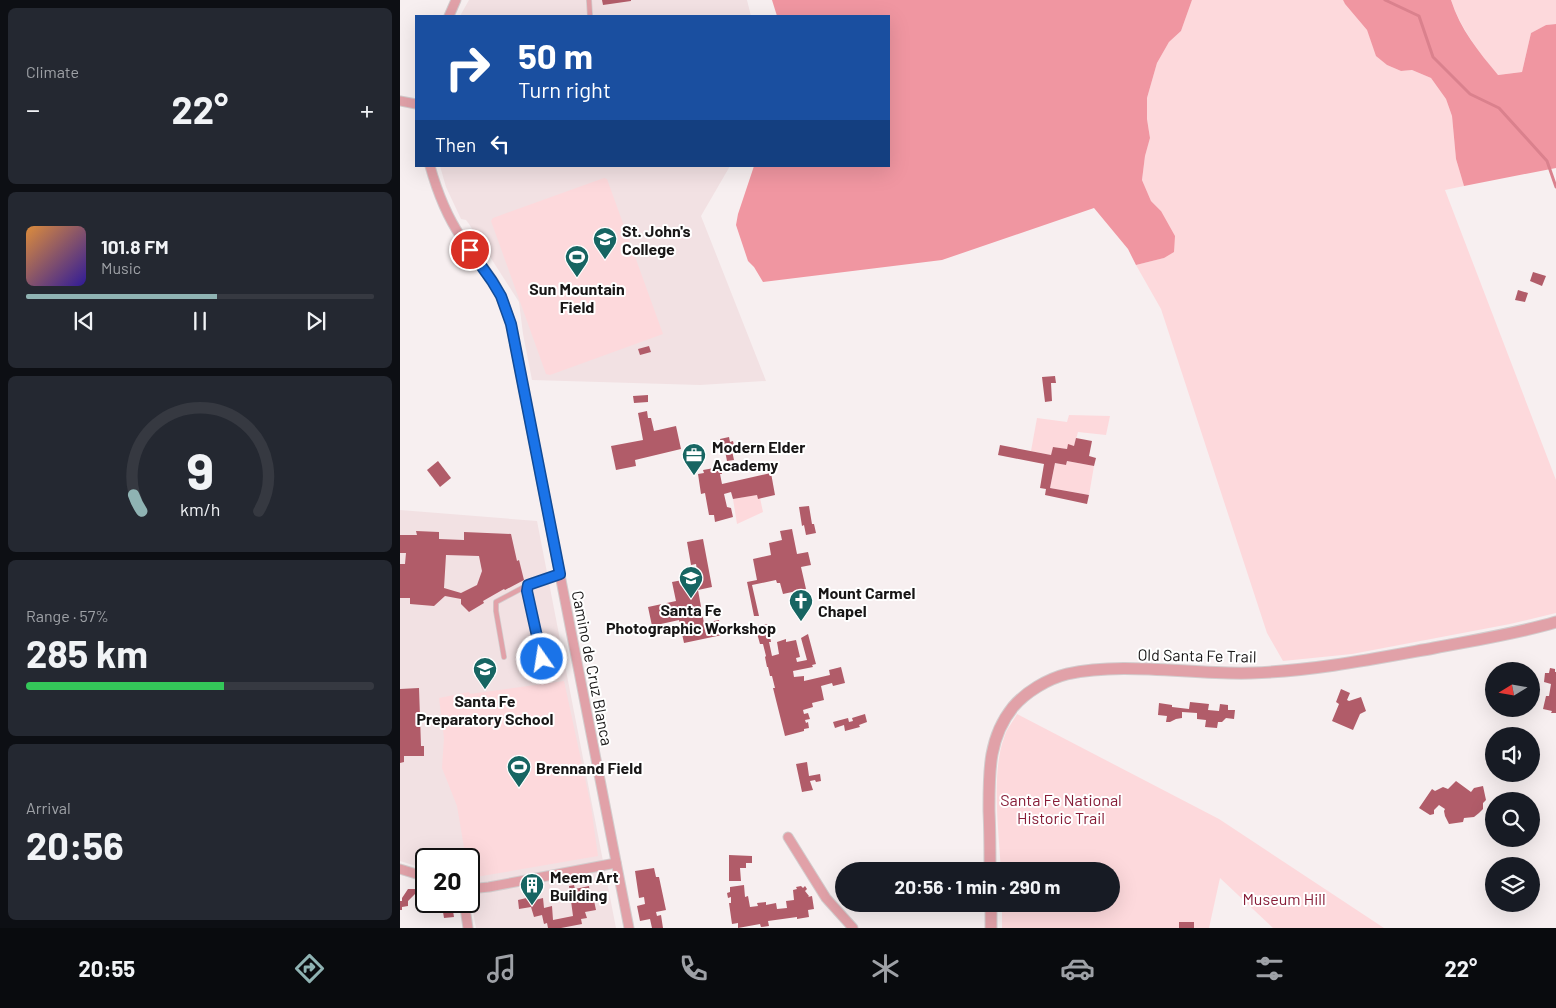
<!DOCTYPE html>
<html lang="en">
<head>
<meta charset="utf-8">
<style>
	:root { --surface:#171b24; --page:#242831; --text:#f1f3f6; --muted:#9ea1a6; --line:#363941; --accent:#8fb3b3 }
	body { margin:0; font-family:Barlow,sans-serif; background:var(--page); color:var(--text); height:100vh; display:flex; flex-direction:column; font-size:19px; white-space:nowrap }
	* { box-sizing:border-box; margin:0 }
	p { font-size:16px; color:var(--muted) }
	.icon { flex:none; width:28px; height:28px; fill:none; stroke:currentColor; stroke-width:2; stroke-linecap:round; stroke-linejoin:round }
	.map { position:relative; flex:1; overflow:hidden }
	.panel { display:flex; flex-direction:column; gap:8px; padding:8px; background:#0d0f14; width:400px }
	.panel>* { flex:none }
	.guide { position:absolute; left:15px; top:15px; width:475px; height:152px; border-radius:0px; box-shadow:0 5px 20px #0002; background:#1a4fa0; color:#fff; overflow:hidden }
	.needle { width:32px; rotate:259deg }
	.buttons { position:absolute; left:1085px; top:662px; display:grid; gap:10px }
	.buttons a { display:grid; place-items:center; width:55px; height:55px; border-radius:50%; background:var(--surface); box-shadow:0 5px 20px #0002; font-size:25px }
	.speed { position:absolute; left:15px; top:848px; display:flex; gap:10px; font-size:25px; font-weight:700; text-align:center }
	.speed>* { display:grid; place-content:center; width:65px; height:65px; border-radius:50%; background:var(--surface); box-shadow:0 5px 20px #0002; line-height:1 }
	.speed .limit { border:2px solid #111; border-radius:8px; background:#fff; color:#111 }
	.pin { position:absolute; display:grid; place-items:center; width:42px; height:42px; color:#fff; margin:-21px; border:2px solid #fff; border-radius:50%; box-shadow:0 1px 5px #0007 }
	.me { position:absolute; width:55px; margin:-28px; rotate:347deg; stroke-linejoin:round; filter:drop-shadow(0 0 4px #0008) }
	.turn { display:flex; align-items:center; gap:18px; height:105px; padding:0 20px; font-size:22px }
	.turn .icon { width:65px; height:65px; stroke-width:2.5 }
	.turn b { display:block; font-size:35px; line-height:42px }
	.then { display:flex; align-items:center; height:48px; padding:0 20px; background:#0003; gap:10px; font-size:19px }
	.big { font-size:38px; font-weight:700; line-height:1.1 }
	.panel .widget { flex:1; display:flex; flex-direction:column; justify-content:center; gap:8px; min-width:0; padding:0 18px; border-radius:8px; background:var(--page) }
	.panel .dial { align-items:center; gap:0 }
	.dial svg { height:130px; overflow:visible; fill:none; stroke:var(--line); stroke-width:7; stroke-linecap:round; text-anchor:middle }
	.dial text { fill:var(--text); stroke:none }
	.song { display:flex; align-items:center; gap:15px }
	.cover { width:60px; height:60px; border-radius:8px; background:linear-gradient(135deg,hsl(30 70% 55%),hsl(250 70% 35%)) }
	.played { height:5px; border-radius:2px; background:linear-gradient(90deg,var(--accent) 55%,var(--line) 55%) }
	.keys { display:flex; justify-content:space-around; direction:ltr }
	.heat { display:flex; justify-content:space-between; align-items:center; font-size:28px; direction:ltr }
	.charge { height:8px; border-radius:4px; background:linear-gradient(90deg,#34c759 57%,var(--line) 0) }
	.trip { position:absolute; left:435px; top:862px; width:285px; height:50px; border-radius:25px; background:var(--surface); box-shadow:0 5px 20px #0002; font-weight:700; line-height:50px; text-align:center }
	.tab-bar { display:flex; height:80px; justify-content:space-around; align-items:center; background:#090b0e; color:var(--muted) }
	.tab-bar .icon { width:35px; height:35px }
	.tab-bar .on { color:var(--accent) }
	.tab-bar b { font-size:22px; color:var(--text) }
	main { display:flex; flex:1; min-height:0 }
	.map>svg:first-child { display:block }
</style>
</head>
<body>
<main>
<section class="panel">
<div class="widget"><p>Climate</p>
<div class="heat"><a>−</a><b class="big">22°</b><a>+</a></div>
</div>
<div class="widget">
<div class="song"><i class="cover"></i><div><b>101.8 FM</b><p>Music</p></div></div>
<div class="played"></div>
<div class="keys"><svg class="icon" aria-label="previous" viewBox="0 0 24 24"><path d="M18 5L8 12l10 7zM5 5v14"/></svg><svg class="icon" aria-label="pause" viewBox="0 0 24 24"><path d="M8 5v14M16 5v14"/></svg><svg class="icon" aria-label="next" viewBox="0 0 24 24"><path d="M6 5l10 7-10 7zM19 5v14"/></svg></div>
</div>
<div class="widget dial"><svg viewBox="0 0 100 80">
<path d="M14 69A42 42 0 1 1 86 69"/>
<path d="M14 69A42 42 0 0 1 9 59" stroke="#8fb3b3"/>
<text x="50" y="56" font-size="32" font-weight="700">9</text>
<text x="50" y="72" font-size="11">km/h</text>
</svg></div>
<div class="widget"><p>Range · 57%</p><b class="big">285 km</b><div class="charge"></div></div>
<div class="widget"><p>Arrival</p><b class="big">20:56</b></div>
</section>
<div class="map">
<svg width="1156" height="928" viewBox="0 0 1156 928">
	<rect width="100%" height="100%" fill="#f7eff0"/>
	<g fill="#f2e1e3">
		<path d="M69,0h278l4,16h-291z"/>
		<path d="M40,166h290l-29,50 65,165 -66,4 -168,-5 -9,-46 -4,-32 -50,-78 -3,-4 -5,-1 -15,-32z"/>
		<path d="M0,510l137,11 79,407h-140l-7,-39v-30h-43v10l-26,-8z"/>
	</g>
	<g fill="#fdd9dc">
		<path d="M792,0h151l2,4 22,26 10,26 10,9 14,6 11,-1 19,8 15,21 6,17 4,43 8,27 -19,4 111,290v133l-46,11 -158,30 -69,7 -16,-28 -106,-324 -25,-44 28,-7 -3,-47 -10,-10 -9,-21 3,-24 5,-18 -3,-19v-21l10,-35 12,-21 12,-11z"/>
		<path d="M1051,0h105v24l-10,1 -15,8 -9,39 -25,3c-18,-24 -36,-45 -46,-75z"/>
		<path d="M204,178l3,1 56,155 -113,41 -4,-1 -55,-153 2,-3z"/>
		<path d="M669,415l41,1 -4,19 -28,-3 -4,14 -6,-1 -1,4 -14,-2 -2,8 -20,-4 6,-33 30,4z"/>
		<path d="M667,461l27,5 -5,29 -39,-7 5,-25 11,2z"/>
		<path d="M357,495l1,4 2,-1 3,14 -26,12 -4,-25z"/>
		<path d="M164,681l27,125 7,50 -128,22 -1,-19h-3l-9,-53 -15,-38 2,-30 -5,-40 30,-6 1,2z"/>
		<path d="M617,714l202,105 165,109h-111l-53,-50 -11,50h-207v-24h109v-33h-110c-2,-37 -10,-99 3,-133 2,-9 9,-16 13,-24z"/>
	</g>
	<g fill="#f096a1">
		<path d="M372,0h420l-11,31 -12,11 -12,21 -10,35v21l3,19 -5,18 -3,24 9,21 10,10 14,25 -1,16 -10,6 -28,7 -8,-16 -34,-41 -152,52 -179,22 -9,-15 -6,-6 -12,-36 2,-11 16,-48h135v-150h-112z"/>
		<path d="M943,0h108c9,29 28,52 47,75l24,-3 9,-39 15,-8 10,-1v144l-92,18 -8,-27 -4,-43 -6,-17 -15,-21 -19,-8 -11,1 -14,-6 -11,-9 -9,-26 -22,-26z"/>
	</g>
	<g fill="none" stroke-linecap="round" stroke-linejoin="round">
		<path stroke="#da818d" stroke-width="3" d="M985,0l34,16 14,41 37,37 29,14 48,53 9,26"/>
	</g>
	<g fill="#b15c69" fill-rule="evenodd">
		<path d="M202,0h29v1l-28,4z"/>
		<path d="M1133,272l13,4 -4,10 -12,-5z"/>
		<path d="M1118,290l10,3 -3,9 -10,-2z"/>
		<path d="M249,346l2,6 -11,3 -2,-6z"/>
		<path d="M655,376l1,7h-5l1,18 -7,1 -3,-25z"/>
		<path d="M248,395v7l-14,1 -1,-7z"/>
		<path d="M247,411l1,7h3l3,13 22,-5 5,23 -46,11 1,6 -20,4 -5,-24 32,-6 -5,-27z"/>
		<path d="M329,437l1,5 3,-1 1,4 -3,1 3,14 -7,1 -2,-10 -2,1 -3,-13z"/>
		<path d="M676,438l16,3 -3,15 7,2 -2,8 -27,-5 -1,4 -11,-2 -5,25 39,7 -2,9 -42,-9 1,-6 -6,-1 4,-24 -46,-9 2,-10 51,10 2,-8 14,2 1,-5 6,2z"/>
		<path d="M38,461l13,17 -11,9 -13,-17z"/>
		<path d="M320,467l2,7h-2l2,10 49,-11 4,22 -17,4 -1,-4 -24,4 -2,-7 -7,2 3,13 4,1 2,9 -18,5 -1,-7h-5l-4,-22 -4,1 -3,-20 6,-1 -1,-3z"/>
		<path d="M409,506l3,18h2l2,9 -10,2 -2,-10 -2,1 -3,-19z"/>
		<path d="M392,529l5,25 11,-2 3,13 -10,2 5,22 -23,5 -3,-11h-3l-1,-3 -24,5 7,31h-5l-7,-34 10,-2 -4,-21 18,-4 -2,-12 13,-3 -2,-9z"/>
		<path d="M16,531l23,1v7l25,1v-8l47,2 6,27 2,-1 5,20 -19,10 -1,-1 -21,12 1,2 -15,9 -8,-8v-5l-16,-3 -11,10 -24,-2v-6h-10v-34h5l1,-11h-6v-18h17zM46,555l33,1 3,15 -5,14 -16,8 -17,-5z"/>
		<path d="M303,539l9,48 -14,3 6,33 15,-3 3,15 -38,8 -5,-23 -27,6 -4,-19 28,-6 -4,-19 26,-5 -2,-13 -5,1 -4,-23z"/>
		<path d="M368,624l3,18h-2l3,14 7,-2 -2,-12 9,-3v3l10,-2 4,17 -4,1 1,4 10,-2 -6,-22 7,-4 8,30 -4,1 1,2 -20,4 1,6 10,-1v5l26,-6 -1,-5 12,-3 4,16 -12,3 -1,-3 -11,3 3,14 -12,3 1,4 -10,3 1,4 4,-1 2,6 -5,1 1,3 2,-1 1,6 -5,1v2l-19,5 -12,-48h2l-3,-12h-2l-2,-9h-1l-2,-10 1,-1 -3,-12h-3l-5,-18z"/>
		<path d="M1150,668l5,1v3h1v41h-5l1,-2 -9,-2 3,-13h3l2,-12 -7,-2 1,-9h4z"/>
		<path d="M19,688l2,58h3v10h-20v6l-4,1v-74z"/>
		<path d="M941,689l9,4 -3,7 2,1 12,-4 5,14 -6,3 -7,16 -21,-9 7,-17 -3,-2z"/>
		<path d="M790,702l19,2 -1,6 11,1 1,-7 8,1v5h7l-1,9 -8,-1 -4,4h-4l-1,6 -12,-1 1,-7 -9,-1v-6l-15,-1v6l-6,1 -6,3h-4l1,-6 -9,-1 1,-12 13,2v2l17,2z"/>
		<path d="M465,714l2,8 -8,3 1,2 -15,4 -1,-6 -9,3 -2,-6 15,-4 1,4 4,-1 -1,-3z"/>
		<path d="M407,762l2,14 11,-2 1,7 -5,1 -1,-2 -5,1 3,9 -11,2 -6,-28z"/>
		<path d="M1056,781l15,11 3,-4 9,-2 3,14 -3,3v6l-4,4 -5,4 -10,1 -1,4 -14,2 -4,-8 -1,-5 1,-2 -6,-4 -5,5v4l-4,1 -11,-7 13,-19 3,2 8,-4 5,2z"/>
		<path d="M329,855l23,1v7h-6v5h-6l1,13h-12z"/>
		<path d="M254,868l2,9h3l7,33 -10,2 1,4 4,-1 2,13h-11l-2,-9 -10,2 -3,-15 8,-2 -1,-7 -5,1 -4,-27z"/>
		<path d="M18,885l6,2 -2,4 4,1v5l-11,-3 -7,7v5l-6,1v3h-2v-9h2v-3l6,-9h8z"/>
		<path d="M174,885l1,4 14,-3 1,7 -5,1 1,4 7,-2 3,14 -11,2 2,6 -6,1 1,5 -21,4h-13l-1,-5 -3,1 -2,-9 -8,2 -3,-10 -12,2 -1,-9 17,-4v4l8,-2 1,10 8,-2 1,14 20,-4 -4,-30z"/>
		<path d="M344,885l1,12 3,-1 2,11 8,-1 -1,-3 9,-1v3l10,-2 1,6 10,-1 -1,-7 8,-1 -1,-10 4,-1 -1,-2 5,-1 2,2 2,-2 2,3 -2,2 4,5 -1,1 4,-1 2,13 -6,1 1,7 -12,2v-2l-29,4 1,5 -8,1 -1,-3 -22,4v-5l-6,1 -3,-21h2v-6l-3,1 -1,-5 3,-1v-5z"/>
		<path d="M52,905l2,12 -10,1 -2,-12z"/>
		<rect x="779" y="922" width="15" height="6"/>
	</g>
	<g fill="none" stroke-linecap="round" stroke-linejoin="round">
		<g stroke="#d3cccd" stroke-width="6">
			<g id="service">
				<path d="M189,0l1,16"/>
				<path d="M104,657l-8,-46v-9l32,-17"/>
				<path d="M142,659l-15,-68 1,-6 32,-11"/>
			</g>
		</g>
		<g stroke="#d3cccd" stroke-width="11">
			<g id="minor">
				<path d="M49,16l7,-16"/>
				<path d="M0,101l16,3"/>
				<path d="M30,166c7,25 16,49 31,71 10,15 22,29 32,44 8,13 13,28 18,43l118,604"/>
				<path d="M388,837l38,61 27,30"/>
				<path d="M0,869l26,8"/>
				<path d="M69,889l20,-2 127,-24"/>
				<path d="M64,901l4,27"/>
			</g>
		</g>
		<g stroke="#d3cccd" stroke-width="13">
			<g id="tertiary">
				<path d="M590,871c0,-20 0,-40 -1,-60 0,-38 -1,-73 24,-104 13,-15 34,-28 54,-33 57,-13 125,1 184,-1 62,-2 122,-14 183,-25 41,-8 82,-14 122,-26"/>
				<path d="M591,904v24"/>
			</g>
		</g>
		<use href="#service" stroke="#e1a1a8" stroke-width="4.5"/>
		<use href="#minor" stroke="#e1a1a8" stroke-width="9"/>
		<use href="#tertiary" stroke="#e1a1a8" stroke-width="11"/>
	</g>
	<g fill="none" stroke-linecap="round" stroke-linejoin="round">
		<g stroke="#114b97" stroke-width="12">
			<path id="route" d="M70,250l22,31 9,15 10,28 49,250 -32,11 -1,6 15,68"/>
		</g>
		<use href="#route" stroke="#1a73e8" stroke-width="9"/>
	</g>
	<defs>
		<g id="university-pin" transform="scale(1.25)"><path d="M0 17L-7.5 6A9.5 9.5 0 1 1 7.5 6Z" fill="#176562" stroke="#fff"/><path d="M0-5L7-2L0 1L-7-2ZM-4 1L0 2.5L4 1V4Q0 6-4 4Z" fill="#fff"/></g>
		<g id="stadium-pin" transform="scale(1.25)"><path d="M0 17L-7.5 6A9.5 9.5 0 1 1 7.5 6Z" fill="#176562" stroke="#fff"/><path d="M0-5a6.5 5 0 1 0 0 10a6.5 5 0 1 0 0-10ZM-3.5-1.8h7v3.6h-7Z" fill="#fff"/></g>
		<g id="office-pin" transform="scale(1.25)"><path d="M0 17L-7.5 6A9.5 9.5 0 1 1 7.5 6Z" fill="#176562" stroke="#fff"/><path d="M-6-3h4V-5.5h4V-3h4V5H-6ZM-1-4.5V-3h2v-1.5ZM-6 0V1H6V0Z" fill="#fff"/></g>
		<g id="school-pin" transform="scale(1.25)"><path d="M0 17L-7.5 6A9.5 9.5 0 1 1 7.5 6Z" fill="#176562" stroke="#fff"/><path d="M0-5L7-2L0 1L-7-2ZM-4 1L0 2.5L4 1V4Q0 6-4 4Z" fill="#fff"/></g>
		<g id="church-pin" transform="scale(1.25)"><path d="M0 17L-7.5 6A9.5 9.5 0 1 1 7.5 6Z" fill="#176562" stroke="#fff"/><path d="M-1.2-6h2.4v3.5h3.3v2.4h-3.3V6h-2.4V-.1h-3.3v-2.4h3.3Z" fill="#fff"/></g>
		<g id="building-pin" transform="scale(1.25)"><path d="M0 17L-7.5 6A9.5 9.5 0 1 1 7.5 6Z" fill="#176562" stroke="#fff"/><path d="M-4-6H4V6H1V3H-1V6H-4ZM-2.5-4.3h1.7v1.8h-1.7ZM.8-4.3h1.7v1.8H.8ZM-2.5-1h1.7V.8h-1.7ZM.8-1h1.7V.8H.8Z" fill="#fff"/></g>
	</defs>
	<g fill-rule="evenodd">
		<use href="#university-pin" x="205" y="239"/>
		<use href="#stadium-pin" x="177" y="257"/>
		<use href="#office-pin" x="294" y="455"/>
		<use href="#school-pin" x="291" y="578"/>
		<use href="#church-pin" x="401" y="601"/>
		<use href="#school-pin" x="85" y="669"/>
		<use href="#stadium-pin" x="119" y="767"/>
		<use href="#building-pin" x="132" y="885"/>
	</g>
	<g text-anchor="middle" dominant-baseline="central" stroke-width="4" stroke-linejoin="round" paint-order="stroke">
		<g font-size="16" font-weight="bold" fill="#181616" stroke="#fff" text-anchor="start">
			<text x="222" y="230">St. John's<tspan x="222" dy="18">College</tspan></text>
			<text x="177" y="288" text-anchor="middle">Sun Mountain<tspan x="177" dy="18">Field</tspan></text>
			<text x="312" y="446">Modern Elder<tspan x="312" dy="18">Academy</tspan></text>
			<text x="418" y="592">Mount Carmel<tspan x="418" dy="18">Chapel</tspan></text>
			<text x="291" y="609" text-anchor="middle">Santa Fe<tspan x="291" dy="18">Photographic Workshop</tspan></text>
			<text x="85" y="700" text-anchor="middle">Santa Fe<tspan x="85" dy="18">Preparatory School</tspan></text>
			<text x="136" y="767">Brennand Field</text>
			<text x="150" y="876">Meem Art<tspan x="150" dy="18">Building</tspan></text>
		</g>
		<g font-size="16" fill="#181616" stroke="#fff">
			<text transform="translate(797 655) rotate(1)">Old Santa Fe Trail</text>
			<text transform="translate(193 668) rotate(79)">Camino de Cruz Blanca</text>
		</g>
		<g font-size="16" fill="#871e38" stroke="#fff">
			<text x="661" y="799">Santa Fe National<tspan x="661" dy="18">Historic Trail</tspan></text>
			<text x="884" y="898">Museum Hill</text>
		</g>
	</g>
</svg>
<div class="buttons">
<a><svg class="needle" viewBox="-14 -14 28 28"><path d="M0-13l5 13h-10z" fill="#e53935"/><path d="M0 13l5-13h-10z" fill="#9ea1a6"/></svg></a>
<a><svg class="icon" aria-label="sound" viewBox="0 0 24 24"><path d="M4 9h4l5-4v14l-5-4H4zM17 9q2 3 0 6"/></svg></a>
<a><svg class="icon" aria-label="search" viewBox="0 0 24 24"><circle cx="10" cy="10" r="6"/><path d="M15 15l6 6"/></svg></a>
<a><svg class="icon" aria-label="layers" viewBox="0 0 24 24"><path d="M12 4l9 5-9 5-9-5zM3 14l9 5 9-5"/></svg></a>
</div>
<div class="speed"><div class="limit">20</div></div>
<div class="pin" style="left:70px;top:250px;background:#d93025"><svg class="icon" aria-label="arrive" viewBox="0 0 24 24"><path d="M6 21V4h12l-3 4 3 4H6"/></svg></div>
<svg class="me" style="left:142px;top:659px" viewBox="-20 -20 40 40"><circle r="17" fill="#1a73e8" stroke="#fff" stroke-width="3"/><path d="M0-11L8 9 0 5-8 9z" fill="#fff"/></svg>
<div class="trip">20:56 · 1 min · 290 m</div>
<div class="guide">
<div class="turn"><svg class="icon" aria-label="right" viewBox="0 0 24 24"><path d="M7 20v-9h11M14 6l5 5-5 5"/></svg><div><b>50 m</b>Turn right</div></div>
<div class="then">Then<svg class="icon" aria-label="left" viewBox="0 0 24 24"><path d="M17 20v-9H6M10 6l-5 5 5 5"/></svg></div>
</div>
</div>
</main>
<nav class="tab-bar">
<b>20:55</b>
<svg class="icon on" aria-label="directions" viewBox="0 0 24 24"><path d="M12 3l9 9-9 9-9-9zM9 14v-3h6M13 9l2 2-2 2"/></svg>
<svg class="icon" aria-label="music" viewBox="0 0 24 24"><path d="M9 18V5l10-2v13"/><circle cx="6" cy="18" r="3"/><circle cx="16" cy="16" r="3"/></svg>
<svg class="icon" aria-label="phone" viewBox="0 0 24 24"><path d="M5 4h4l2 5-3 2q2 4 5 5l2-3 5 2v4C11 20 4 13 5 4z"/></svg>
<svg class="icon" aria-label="climate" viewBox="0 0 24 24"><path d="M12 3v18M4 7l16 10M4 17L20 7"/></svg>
<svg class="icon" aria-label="car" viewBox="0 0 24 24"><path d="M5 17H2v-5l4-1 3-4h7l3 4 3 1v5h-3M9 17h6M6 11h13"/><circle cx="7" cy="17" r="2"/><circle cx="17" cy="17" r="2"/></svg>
<svg class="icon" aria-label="filters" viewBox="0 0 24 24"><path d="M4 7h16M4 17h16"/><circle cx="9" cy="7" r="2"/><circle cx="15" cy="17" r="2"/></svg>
<b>22°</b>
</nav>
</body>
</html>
